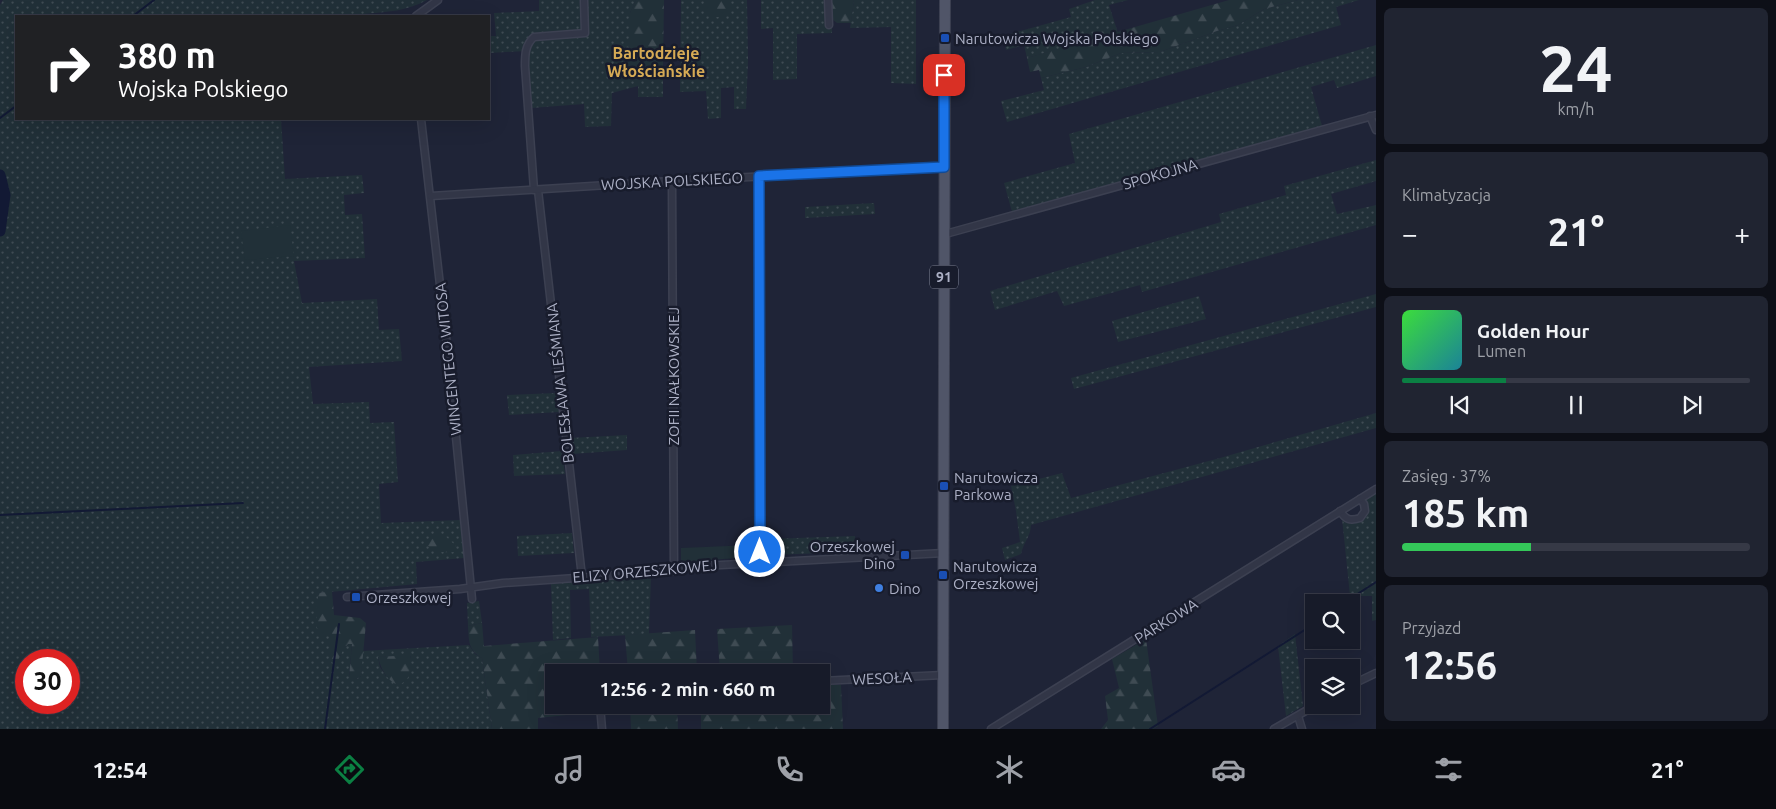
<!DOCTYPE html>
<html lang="pl">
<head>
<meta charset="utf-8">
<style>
	:root { --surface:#171b29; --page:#202431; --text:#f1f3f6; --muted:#9ea1a8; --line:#363946; --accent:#0b8043 }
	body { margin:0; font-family:Ubuntu,sans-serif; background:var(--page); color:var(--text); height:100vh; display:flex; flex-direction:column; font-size:19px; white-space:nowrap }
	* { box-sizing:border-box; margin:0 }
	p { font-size:16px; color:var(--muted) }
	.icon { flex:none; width:28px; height:28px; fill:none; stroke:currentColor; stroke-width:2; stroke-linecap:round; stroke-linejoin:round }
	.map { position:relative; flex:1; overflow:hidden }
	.details { display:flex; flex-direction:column; gap:8px; padding:8px; background:#0d0f17; width:400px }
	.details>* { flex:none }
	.top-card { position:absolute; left:15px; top:15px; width:475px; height:105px; border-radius:0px; box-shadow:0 5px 20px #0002,0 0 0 1px var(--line); background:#202124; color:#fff; overflow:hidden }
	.tools { position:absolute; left:1305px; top:594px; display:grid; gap:10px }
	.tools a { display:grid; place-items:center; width:55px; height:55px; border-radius:0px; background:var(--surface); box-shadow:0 5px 20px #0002,0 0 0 1px var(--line); font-size:25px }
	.speed { position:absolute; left:15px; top:649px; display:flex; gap:10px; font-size:25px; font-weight:700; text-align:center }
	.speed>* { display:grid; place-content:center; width:65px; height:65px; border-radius:50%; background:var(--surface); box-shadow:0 5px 20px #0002,0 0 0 1px var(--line); line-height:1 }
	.speed .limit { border:8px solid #d22; background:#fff; color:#111 }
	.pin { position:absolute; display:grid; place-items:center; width:42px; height:42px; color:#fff; margin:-21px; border-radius:10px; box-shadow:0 2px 8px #0006 }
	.me { position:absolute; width:55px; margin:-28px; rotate:0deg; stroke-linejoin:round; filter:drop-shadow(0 0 4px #0008) }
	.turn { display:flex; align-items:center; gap:18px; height:105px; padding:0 20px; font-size:22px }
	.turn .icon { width:65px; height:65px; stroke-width:2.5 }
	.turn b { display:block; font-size:35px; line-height:42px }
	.big { font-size:38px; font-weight:600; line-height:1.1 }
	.details .card { flex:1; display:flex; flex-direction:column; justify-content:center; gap:8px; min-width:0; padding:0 18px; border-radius:8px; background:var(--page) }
	.details .dial { align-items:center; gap:0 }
	.dial b { font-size:65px; line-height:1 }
	.song { display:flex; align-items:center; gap:15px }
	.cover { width:60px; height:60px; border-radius:8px; background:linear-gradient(135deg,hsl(120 70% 55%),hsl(190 70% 35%)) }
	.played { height:5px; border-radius:2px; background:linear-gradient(90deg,var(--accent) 30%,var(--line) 30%) }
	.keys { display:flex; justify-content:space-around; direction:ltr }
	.heat { display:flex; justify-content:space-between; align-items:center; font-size:28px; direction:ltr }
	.charge { height:8px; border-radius:4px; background:linear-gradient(90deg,#34c759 37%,var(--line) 0) }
	.trip { position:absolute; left:545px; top:664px; width:285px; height:50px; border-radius:0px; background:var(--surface); box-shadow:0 5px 20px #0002,0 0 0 1px var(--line); font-weight:600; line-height:50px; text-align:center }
	.dock { display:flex; height:80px; justify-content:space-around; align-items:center; background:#090b10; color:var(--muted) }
	.dock .icon { width:35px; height:35px }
	.dock .selected { color:var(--accent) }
	.dock b { font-size:22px; color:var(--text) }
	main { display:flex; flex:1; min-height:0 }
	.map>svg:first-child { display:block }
</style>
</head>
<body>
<main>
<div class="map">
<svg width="1376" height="729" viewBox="0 0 1376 729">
	<defs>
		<pattern id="grass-dots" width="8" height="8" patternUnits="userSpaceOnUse" patternTransform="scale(1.25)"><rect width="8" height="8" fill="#213038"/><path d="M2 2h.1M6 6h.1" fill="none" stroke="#3f4b53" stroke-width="1.8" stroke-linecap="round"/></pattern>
		<pattern id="forest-firs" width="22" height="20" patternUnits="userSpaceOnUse" patternTransform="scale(1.25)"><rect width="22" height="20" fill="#213038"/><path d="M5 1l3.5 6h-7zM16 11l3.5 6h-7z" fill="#3f4b53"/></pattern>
	</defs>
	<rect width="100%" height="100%" fill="#1f2437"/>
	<g fill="url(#grass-dots)" fill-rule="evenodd">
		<path d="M3,0h424c-20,11 -40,12 -63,14v2h-348v103h265l4,60 77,-4 2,18 -20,2 1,20 17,-1 3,44 -71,3 8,42 75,-4 2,31 20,-1 3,32 -93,6 4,37 56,-2 1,21 24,-1 4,60 -19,2 2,39 79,-3 5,38 -49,4 1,22 -98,9 12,40v10l9,14c1,-6 4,-9 8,-13h4l-3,33 7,2 5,-3 1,-25 107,-6 6,9 7,4 10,71h-492v-724zM411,656l-1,3 -24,17 -6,-9 -2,-10zM26,660h43v42h-43z"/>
		<path d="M539,0h97l-6,13 1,56 32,-1v29h-25v-11l-26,7 -1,33 -26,1 -1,-23 -53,4 -5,-57 -37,2v-17h7l-2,-23 45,-2z"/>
		<path d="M681,0h25v9l24,3v-12h17l1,61 -2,48h-12v-22l-13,1v30l-13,1 -2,-28 -26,1z"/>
		<path d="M761,0h65v28h6v5l-35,1v45l-24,1v-52l-12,1z"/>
		<path d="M854,0h62v84l-25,-1v-56l-41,1z"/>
		<path d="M1095,0h33l-19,5 9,28 -91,25 -3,-13 -18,5 -3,-14 68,-19 -2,-8z"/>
		<path d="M1298,0h61l-23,7 5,18 -334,97 -6,-21 43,-11 -3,-12 45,-11 35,-14 39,-1 57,-21 21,-6 26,-16z"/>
		<path d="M1376,45v31l-39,12 -3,-8 -23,7 11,39 -310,86 -8,-29 71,-20 -6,-29z"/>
		<path d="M1376,160v21l-45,13 6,20 39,-9v20l-234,67 -2,-7 -76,21 -7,-15 -62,19 -5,-19 231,-69 -2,-8 67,-19 -2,-9z"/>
		<path d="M874,203l1,11 -70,4v-11z"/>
		<path d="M1376,294v13l-302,82 -3,-11z"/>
		<path d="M1199,296l7,23 -88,23 -6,-21z"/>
		<path d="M556,393l3,19 -50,3 -2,-20z"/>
		<path d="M1376,413v15l-345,97c-1,13 -7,16 -10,29l-16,6 -3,-12 18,-6 -4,-31 -5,-25 51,-13 9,25 149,-40z"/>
		<path d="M627,435v15l-55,4 -2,-16z"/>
		<path d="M562,451l3,23 -51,2 -1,-21z"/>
		<path d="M1376,494v126l-4,1v-25h-14l-11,6h-8l11,-6 -8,-78 1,2 9,3 15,-12 -2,-12z"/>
		<path d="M572,533l2,20 -56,3 -1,-20z"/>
		<path d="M855,536v16l-87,3v-16z"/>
		<path d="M651,576l-2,58 -58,3 -2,-48 -19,1 1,48 -18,2 -2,-56z"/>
		<path d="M479,601l3,22 -14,3 -1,-23z"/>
		<path d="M1295,634l8,72 -17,10 -8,-70z"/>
	</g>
	<g fill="url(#forest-firs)">
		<path d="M636,0h28l-1,68 -33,1v-56z"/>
		<path d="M706,0h24v12l-9,5h-10l-5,-8z"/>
		<path d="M831,0h23l-3,23h-14l-5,-4z"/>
		<path d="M1229,0h69l-34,9 -26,16 -21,6 -57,21 -39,1 -35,14 -45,11 -2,-8 -9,2 -3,-14z"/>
		<path d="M435,535h9l12,11 -2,6c-10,1 -20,0 -27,-7v-5z"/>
		<path d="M332,591l2,24 26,3 6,5 -5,53 -5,3 -7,-1 3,-34h-4c-6,6 -7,11 -11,18l-4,1 -4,-4 2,-25 -9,1 -5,-7 -1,-22 3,-13z"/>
		<path d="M482,623l2,23 114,-9 2,35h-46v33h43v7l-59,6v11h-46l-10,-71c-14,-8 -13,-17 -14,-32z"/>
		<path d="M792,625l1,47h-73l-3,-43z"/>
		<path d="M695,630l2,42h-69l-3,-37z"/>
		<path d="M1146,639l12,87 -5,3h-52l7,-9 -3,-24 14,-8 -7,-29z"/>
		<path d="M411,655c-3,13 3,26 -14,30 -11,-6 -16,-16 -19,-28z"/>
		<path d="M821,685h20l2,44h-142v-24h120z"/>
		<path d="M630,705h47l1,24h-47z"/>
	</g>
	<g fill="#213038">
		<path d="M290,225l4,31 -49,4 -4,-29z"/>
		<path d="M752,545v12l-71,5v-14z"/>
	</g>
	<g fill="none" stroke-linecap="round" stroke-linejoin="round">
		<g stroke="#121934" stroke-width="2">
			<path d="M133,16l21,-16"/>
			<path d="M0,118l16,-12"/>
			<path d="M0,515l243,-12"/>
			<path d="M1345,602l31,-20"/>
			<path d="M325,729l14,-105"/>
			<path d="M1150,729l164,-105"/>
		</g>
		<path stroke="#121934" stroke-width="11" d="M0,175l5,20 -5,36"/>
		<g stroke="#3c4051" stroke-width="9">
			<g id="street">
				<path d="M828,0l1,25"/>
				<path d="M416,16l22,-16"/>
				<path d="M1370,116l6,14"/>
				<path d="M421,119l26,227 25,253"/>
				<path d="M759,176v386"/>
				<path d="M672,181l2,390"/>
				<path d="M534,190l-9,-124c0,-11 0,-21 9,-29l51,-4 -1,-33"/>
				<path d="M538,190l44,387"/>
				<path d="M431,196l241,-15 272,-14"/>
				<path d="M944,233h5l427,-118"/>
				<path d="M1340,511c6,9 10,10 20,7l5,-7 -1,-7 -4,-5"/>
				<path d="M347,597l113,-8 43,-6 158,-11 41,-6 242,-13"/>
				<path d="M821,681l122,-6"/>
				<path d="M1351,685l25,-12"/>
				<path d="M600,705l2,24"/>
				<path d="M1298,716l4,13"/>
				<path d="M991,729l385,-240"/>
				<path d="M1274,729l42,-24"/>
			</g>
		</g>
		<g stroke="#3c4051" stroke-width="12">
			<path id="primary" d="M943,729l2,-729"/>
		</g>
		<use href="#street" stroke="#323647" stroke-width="6"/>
		<use href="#primary" stroke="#505568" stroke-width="10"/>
	</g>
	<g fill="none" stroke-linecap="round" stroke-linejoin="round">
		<g stroke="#114b97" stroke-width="12">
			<path id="route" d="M760,552l-1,-376 185,-9v-92"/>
		</g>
		<use href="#route" stroke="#1a73e8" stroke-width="9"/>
	</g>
	<g fill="#1a4fb4" stroke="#181c2c" stroke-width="2">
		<rect x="940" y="33" width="10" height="10" rx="2.5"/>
		<rect x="939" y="481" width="10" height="10" rx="2.5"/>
		<rect x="900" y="550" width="10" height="10" rx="2.5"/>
		<rect x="938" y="570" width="10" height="10" rx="2.5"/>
		<rect x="351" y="592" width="10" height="10" rx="2.5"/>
	</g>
	<circle fill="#3f7fe0" stroke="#181c2c" stroke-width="2" cx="879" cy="588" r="5"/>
	<g text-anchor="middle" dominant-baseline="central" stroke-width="5" stroke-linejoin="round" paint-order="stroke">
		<rect fill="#181c2c" stroke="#808497" stroke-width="1" x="930" y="265.5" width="28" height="23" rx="4"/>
		<g font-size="14" font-weight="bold" fill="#acb0c5">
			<text x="944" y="277">91</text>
		</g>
		<g font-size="15" fill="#acb0c5" stroke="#181c2c" text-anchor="start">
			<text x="955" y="38">Narutowicza Wojska Polskiego</text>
			<text x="954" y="477">Narutowicza<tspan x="954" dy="17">Parkowa</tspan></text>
			<text x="895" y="546" text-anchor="end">Orzeszkowej<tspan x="895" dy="17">Dino</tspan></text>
			<text x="953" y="566">Narutowicza<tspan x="953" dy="17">Orzeszkowej</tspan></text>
			<text x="889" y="588">Dino</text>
			<text x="366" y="597">Orzeszkowej</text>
		</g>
		<g font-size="15" fill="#acb0c5" stroke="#181c2c">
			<text transform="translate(1160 174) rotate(-16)">SPOKOJNA</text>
			<text transform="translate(672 181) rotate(-3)">WOJSKA POLSKIEGO</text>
			<text transform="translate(448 359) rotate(-96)">WINCENTEGO WITOSA</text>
			<text transform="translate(673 376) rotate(-90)">ZOFII NAŁKOWSKIEJ</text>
			<text transform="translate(560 383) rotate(-96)">BOLESŁAWA LEŚMIANA</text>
			<text transform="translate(645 571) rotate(-5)">ELIZY ORZESZKOWEJ</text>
			<text transform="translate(1166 621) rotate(-32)">PARKOWA</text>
			<text transform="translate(882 678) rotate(-3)">WESOŁA</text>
		</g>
		<g font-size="16" font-weight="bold" fill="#d6aa55" stroke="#181c2c">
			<text x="656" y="53">Bartodzieje<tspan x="656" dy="18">Włościańskie</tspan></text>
		</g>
	</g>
</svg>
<div class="tools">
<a><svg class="icon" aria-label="search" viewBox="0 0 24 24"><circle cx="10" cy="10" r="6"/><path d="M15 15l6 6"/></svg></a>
<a><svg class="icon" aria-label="layers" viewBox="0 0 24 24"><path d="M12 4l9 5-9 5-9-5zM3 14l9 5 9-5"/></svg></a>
</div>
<div class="speed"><div class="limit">30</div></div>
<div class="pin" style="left:944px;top:75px;background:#d93025"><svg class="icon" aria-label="arrive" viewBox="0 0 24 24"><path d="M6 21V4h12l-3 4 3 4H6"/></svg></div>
<svg class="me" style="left:760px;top:552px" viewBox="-20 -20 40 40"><circle r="17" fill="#1a73e8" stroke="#fff" stroke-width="3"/><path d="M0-11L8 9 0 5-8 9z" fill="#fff"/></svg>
<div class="trip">12:56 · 2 min · 660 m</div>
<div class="top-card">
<div class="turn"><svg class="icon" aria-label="right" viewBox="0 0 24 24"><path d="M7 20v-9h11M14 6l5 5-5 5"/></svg><div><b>380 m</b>Wojska Polskiego</div></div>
</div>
</div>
<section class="details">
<div class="card dial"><b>24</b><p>km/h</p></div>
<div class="card"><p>Klimatyzacja</p>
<div class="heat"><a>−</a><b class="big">21°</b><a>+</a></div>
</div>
<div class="card">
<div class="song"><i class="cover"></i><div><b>Golden Hour</b><p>Lumen</p></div></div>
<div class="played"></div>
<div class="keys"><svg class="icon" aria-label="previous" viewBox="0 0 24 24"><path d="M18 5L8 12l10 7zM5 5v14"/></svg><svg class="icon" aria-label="pause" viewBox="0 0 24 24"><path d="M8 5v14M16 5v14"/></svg><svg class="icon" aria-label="next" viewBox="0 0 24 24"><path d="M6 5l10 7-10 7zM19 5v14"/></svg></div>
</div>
<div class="card"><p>Zasięg · 37%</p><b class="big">185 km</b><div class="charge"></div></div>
<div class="card"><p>Przyjazd</p><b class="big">12:56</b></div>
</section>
</main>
<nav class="dock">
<b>12:54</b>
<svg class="icon selected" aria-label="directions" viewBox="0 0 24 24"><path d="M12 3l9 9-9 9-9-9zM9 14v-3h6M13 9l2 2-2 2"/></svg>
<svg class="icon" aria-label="music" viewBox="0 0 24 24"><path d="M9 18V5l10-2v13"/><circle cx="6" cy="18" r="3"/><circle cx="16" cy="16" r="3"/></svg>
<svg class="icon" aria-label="phone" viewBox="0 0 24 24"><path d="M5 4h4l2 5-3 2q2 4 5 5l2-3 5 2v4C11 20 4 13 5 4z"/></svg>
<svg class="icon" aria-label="climate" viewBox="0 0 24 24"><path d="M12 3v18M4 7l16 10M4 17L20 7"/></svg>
<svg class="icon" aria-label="car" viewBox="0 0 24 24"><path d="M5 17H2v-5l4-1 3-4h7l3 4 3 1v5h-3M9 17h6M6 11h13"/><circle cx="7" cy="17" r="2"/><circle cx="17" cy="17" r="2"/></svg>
<svg class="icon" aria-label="filters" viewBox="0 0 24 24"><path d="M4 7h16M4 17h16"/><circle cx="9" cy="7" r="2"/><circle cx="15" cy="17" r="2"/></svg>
<b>21°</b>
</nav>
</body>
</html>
